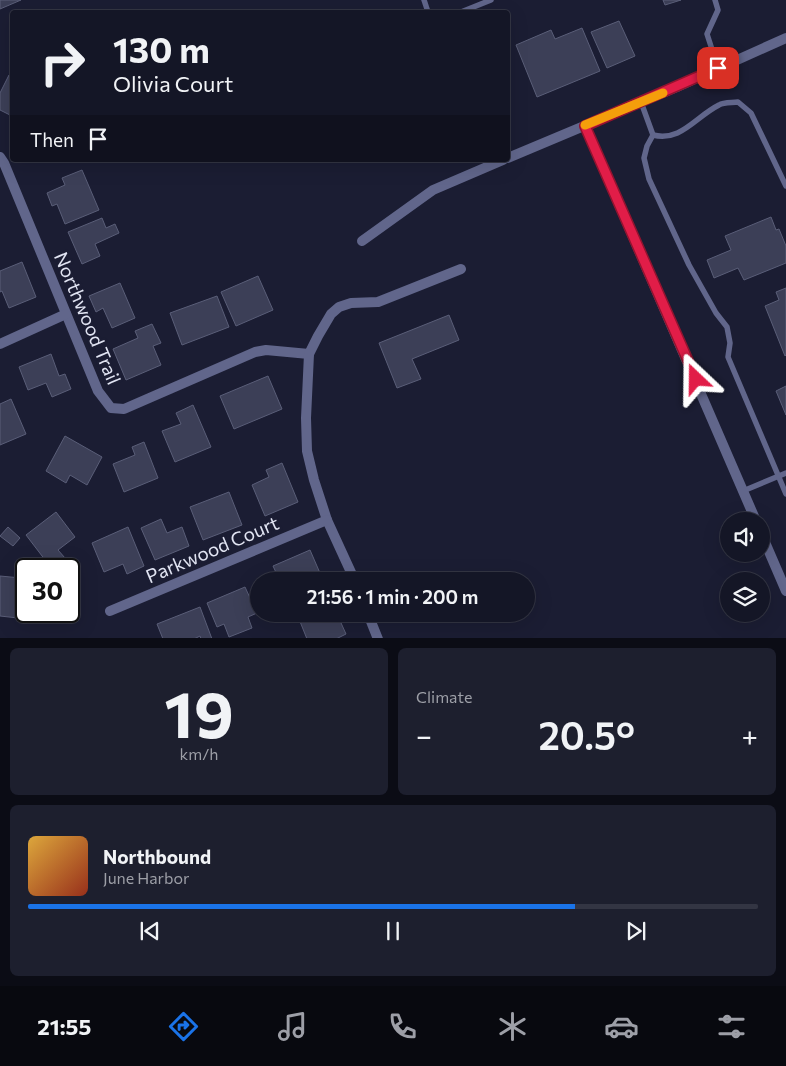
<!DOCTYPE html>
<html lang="en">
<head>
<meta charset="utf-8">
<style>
	:root { --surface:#141626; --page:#1d1f2e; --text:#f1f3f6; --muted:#9d9fa7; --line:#333543; --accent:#1a73e8 }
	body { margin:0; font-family:Commissioner,sans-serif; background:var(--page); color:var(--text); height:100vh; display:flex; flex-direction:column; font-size:19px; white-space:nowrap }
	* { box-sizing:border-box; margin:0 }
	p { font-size:16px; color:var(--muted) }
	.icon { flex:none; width:28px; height:28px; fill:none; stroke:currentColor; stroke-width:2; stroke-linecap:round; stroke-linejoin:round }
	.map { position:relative; height:638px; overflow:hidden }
	.side { display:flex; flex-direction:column; gap:10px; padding:10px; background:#0b0c15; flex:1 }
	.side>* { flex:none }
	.hud { position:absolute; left:10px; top:10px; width:500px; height:152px; border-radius:5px; box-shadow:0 5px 20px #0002,0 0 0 1px var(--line); background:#141626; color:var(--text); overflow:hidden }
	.controls { position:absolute; left:720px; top:512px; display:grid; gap:10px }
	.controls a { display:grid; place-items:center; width:50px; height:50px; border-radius:50%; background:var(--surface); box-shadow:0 5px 20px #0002,0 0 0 1px var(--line); font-size:25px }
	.speed { position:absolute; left:15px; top:558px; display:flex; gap:10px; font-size:25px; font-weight:700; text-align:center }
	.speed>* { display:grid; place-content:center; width:65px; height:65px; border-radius:50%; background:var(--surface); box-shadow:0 5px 20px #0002,0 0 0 1px var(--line); line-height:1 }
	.speed .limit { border:2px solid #111; border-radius:8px; background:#fff; color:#111 }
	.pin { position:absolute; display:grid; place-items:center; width:42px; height:42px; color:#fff; margin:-21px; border-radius:10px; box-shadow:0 2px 8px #0006 }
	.me { position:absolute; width:55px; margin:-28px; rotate:337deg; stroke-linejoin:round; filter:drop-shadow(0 0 4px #0008) }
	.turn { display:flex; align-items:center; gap:18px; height:105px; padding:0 20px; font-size:22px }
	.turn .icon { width:65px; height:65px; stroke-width:2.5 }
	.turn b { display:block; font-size:35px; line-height:42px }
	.then { display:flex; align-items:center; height:48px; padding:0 20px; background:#0003; gap:10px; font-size:19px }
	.big { font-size:38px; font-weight:600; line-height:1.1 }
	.side .tile { flex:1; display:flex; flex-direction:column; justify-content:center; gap:8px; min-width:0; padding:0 18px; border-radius:8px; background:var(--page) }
	.side .dial { align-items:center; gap:0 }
	.dial b { font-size:65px; line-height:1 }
	.song { display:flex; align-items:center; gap:15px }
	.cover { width:60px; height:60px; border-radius:8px; background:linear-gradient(135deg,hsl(40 70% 55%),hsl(10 70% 35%)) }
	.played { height:5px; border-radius:2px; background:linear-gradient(90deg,var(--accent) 75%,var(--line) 75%) }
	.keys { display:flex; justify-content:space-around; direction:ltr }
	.heat { display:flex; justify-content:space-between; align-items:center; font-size:28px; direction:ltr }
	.side .tiles { flex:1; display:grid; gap:10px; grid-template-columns:1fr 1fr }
	.tile:last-child { grid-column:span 2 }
	.trip { position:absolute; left:250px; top:572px; width:285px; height:50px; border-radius:25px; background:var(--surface); box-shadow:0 5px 20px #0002,0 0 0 1px var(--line); font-weight:600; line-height:50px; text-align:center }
	.tabs { display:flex; height:80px; justify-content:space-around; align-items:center; background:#08090f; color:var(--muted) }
	.tabs .icon { width:35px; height:35px }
	.tabs .on { color:var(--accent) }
	.tabs b { font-size:22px; color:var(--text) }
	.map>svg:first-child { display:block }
</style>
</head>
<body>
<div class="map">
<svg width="786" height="639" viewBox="0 0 786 639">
	<rect width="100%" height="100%" fill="#1b1d33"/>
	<g fill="#3c3f57" stroke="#5a5e78">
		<path d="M0,0h21l-21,9z"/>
		<path d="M663,0h18l-16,5z"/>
		<path d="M619,21l16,35 -28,12 -16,-36z"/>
		<path d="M582,28l18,43 -63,26 -21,-52 35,-15 4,9z"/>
		<path d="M9,75l3,2v39l-12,-6v-17z"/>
		<path d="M82,170l17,40 -34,14 -8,-20 -5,2 -5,-13 18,-8 -3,-7z"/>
		<path d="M771,217l5,13 3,-1 7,17v17l-42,17 -6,-12 -24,10 -7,-18 24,-10 -6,-14z"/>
		<path d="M102,218l4,10 9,-4 4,9 -24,11 5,12 -18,8 -14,-32z"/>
		<path d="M22,262l14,35 -27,11 -7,-17 -2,1v-21z"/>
		<path d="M258,276l15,34 -37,16 -15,-34z"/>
		<path d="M120,283l15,35 -23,10 -9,-20 -7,4 -7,-16z"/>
		<path d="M786,288v67l-1,1 -20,-50 14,-6 -3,-8z"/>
		<path d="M217,296l12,31 -47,18 -12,-32z"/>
		<path d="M449,315l10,25 -47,19 9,20 -24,9 -18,-45z"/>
		<path d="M152,324l9,19 -8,3 8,19 -35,15 -13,-31 25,-11 -3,-7z"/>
		<path d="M51,354l8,22 6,-2 6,15 -19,8 -6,-14 -18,7 -9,-23z"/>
		<path d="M268,376l14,33 -48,20 -14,-33z"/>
		<path d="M786,386v29l-10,-24z"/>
		<path d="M11,399l15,35 -26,11v-41z"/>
		<path d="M193,405l18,42 -36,15 -13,-31 19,-7 -5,-11z"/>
		<path d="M65,436l37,21 -15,28 -17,-10 -4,8 -20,-12z"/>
		<path d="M144,442l14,36 -34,14 -11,-28 22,-9 -3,-8z"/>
		<path d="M282,463l16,39 -33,14 -13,-31 17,-8 -3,-7z"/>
		<path d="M229,492l13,33 -39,15 -13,-33z"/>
		<path d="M56,512l19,25 -17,13 7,8 -13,11 -26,-34z"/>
		<path d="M161,519l6,14 15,-6 7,19 -34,14 -14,-32z"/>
		<path d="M8,527l12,11 -7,8 -13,-10z"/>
		<path d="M128,527l16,39 -17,8 -4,-10 -19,8 -12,-29z"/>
		<path d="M310,550l13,30 -4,1h-39l-7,-15z"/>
		<path d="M0,576l21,2 -3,40 -18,-2z"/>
		<path d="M245,587l12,26 -9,4 4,11 -23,9 -5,-13 -7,3 -10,-24z"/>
		<path d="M200,607l12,32h-11l-1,-3 -6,3h-31l-6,-15z"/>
		<path d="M297,614h40l9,20 -10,5h-29z"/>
	</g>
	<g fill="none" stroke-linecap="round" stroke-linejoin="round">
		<g stroke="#61668b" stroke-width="5.5">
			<path d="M424,0l4,12"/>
			<path d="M715,0l3,10 -11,24 11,34"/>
			<path d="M461,12l30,-12"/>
			<path d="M641,102l12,33 -6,11 -3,12 5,21 40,86 27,48 11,14 3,16 -2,14 58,137"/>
			<path d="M653,135c28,7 42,-18 66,-30 5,-3 13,-2 19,-3l13,11 35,73"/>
			<path d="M743,491l43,-18"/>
		</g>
		<g stroke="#61668b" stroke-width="10">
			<path d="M585,126l171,395"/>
			<path d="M0,157l4,6 94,228 13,17 13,1 131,-57 11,-2 43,4"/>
			<path d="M508,158l169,-71 109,-49"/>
			<path d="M362,241l71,-51 70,-30"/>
			<path d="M0,344l66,-30"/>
			<path d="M761,533l25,58"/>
			<path d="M355,581l-28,-61 -13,-40 -7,-29 -1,-33 3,-64 9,-18 13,-22 8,-7 12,-4 27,-1 83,-33"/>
			<path d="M110,611l217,-91"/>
			<path d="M368,614l10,25"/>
		</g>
	</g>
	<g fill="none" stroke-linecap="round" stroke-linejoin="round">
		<g stroke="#92132f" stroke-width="12">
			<path id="route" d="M696,379l-111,-253 133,-58"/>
		</g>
		<use href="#route" stroke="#e11d48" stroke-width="9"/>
		<path stroke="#f59e0b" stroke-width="9" d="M585,125l78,-32"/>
	</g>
	<g text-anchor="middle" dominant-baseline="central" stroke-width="5" stroke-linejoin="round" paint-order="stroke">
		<g font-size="19" fill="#e1e4f2" stroke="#1b1d33">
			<text transform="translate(88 318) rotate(67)">Northwood Trail</text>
			<text transform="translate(212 549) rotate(-23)">Parkwood Court</text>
		</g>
	</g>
</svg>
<div class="controls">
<a><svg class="icon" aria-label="sound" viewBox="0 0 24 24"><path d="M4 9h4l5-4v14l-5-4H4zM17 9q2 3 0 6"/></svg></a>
<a><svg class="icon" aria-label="layers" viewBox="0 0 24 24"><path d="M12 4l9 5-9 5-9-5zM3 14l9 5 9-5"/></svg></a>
</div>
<div class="speed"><div class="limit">30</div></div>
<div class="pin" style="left:718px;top:68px;background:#d93025"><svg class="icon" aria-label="arrive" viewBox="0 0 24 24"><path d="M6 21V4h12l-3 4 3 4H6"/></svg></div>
<svg class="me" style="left:696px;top:379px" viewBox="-20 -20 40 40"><path d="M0-17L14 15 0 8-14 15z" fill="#e11d48" stroke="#fff" stroke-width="4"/></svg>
<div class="trip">21:56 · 1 min · 200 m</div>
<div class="hud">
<div class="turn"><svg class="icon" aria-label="right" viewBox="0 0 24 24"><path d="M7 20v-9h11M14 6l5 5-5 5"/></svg><div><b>130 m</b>Olivia Court</div></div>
<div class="then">Then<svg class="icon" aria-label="arrive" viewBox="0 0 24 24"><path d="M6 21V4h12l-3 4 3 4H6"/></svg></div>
</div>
</div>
<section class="side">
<div class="tiles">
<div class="tile dial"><b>19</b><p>km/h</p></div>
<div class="tile"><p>Climate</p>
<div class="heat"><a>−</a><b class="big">20.5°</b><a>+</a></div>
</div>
<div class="tile">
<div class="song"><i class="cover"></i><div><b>Northbound</b><p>June Harbor</p></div></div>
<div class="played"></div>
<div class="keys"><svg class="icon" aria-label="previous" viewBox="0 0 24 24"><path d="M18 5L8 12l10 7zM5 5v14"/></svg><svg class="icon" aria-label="pause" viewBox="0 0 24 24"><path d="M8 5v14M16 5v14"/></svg><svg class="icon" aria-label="next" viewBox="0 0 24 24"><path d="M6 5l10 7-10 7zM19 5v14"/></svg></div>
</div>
</div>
</section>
<nav class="tabs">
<b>21:55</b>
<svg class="icon on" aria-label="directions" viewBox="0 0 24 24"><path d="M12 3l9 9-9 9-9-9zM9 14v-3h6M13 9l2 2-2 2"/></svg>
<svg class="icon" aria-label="music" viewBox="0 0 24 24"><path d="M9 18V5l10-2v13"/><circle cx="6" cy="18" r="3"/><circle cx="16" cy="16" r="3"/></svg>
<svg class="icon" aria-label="phone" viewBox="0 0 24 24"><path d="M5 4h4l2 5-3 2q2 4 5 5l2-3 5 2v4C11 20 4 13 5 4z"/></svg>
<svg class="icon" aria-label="climate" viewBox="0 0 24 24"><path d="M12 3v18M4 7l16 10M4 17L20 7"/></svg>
<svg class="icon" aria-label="car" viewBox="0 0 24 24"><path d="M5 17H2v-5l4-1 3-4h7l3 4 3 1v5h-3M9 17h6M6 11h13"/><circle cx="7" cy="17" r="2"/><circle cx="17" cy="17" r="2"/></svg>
<svg class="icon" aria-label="filters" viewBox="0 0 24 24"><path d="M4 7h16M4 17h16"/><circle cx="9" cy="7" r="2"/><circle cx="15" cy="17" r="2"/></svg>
</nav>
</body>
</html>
